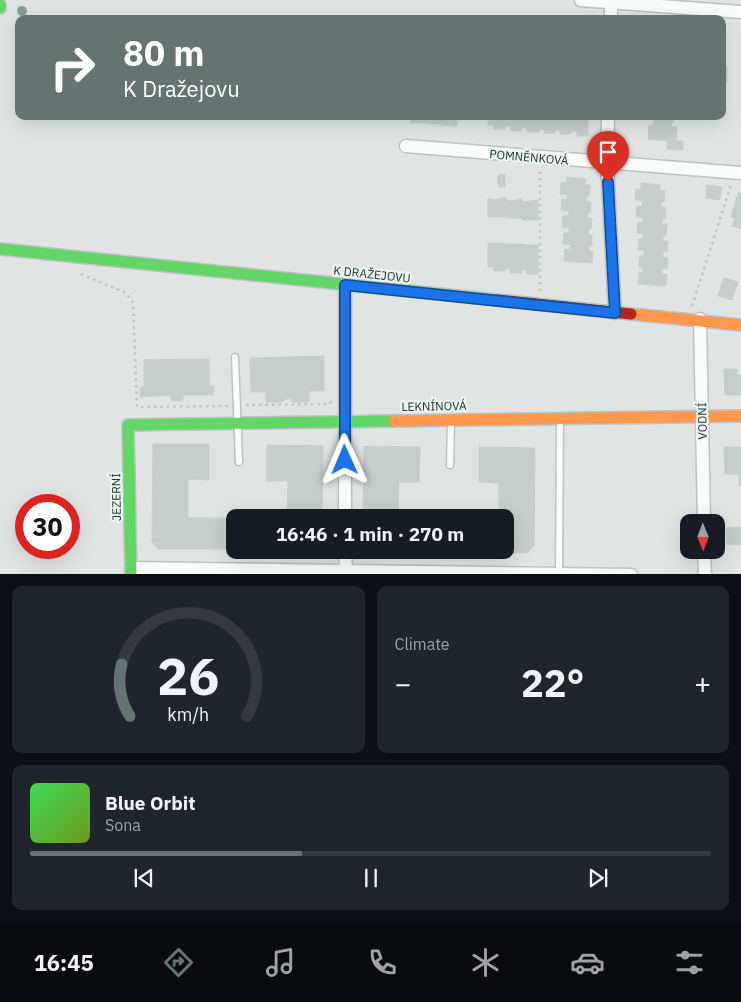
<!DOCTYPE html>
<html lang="en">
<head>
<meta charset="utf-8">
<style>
	:root { --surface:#171b24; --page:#20242c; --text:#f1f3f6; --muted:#9ea1a6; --line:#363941; --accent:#637471 }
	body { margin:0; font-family:"IBM Plex Sans",sans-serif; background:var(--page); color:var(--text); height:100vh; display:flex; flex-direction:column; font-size:19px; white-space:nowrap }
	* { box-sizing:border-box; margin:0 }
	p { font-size:16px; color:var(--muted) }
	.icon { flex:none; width:28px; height:28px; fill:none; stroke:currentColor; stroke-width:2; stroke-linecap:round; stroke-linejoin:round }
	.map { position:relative; height:574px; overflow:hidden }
	.drawer { display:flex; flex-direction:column; gap:12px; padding:12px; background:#0d0f14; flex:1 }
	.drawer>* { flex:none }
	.banner { position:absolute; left:15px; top:15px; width:711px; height:105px; border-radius:10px; box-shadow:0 5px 20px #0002; background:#637471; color:#fff; overflow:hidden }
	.needle { width:32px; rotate:179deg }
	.controls { position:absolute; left:680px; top:514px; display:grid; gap:10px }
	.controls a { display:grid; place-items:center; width:45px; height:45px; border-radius:10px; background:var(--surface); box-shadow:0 5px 20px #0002; font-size:25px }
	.speed { position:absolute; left:15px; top:494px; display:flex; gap:10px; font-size:25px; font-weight:700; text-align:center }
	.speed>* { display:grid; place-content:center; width:65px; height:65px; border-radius:50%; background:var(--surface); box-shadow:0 5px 20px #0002; line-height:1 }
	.speed .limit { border:8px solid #d22; background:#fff; color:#111 }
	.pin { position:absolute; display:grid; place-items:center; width:42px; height:42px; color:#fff; margin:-51px -21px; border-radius:50% 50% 50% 0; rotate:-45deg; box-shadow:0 0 5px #0007 }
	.pin .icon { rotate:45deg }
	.me { position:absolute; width:55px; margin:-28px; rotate:359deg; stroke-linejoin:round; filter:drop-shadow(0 0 4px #0008) }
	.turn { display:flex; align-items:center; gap:18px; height:105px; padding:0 25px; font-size:22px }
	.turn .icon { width:65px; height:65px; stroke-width:2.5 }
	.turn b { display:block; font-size:35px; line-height:42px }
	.big { font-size:38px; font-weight:700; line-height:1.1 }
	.drawer .widget { flex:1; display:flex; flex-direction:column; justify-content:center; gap:8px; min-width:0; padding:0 18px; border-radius:10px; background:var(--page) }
	.drawer .dial { align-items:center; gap:0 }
	.dial svg { height:130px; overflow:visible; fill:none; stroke:var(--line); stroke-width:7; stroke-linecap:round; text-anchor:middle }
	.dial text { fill:var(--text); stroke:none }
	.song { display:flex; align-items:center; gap:15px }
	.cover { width:60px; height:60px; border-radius:8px; background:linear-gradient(135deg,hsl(130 70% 55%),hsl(80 70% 35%)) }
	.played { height:5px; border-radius:2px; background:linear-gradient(90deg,var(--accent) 40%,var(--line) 40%) }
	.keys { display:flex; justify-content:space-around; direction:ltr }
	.heat { display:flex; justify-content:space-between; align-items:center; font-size:28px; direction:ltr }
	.drawer .tiles { flex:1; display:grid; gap:12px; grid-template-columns:1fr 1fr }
	.widget:last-child { grid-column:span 2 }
	.trip { position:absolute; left:226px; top:509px; width:288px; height:50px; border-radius:10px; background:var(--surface); box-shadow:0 5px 20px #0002; font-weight:700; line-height:50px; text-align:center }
	.tab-bar { display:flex; height:80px; justify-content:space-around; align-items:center; background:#090b0e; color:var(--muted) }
	.tab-bar .icon { width:35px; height:35px }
	.tab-bar .selected { color:var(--accent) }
	.tab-bar b { font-size:22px; color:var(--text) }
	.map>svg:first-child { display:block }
</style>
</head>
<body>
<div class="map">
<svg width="741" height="575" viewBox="0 0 741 575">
	<rect width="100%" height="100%" fill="#e0e5e4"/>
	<g fill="#c7cdcb" stroke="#c9cecd">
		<rect x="722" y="67" width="5" height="16"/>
		<rect x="410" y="116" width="16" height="7"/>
		<rect x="426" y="116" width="15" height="8"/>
		<path d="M441,116h16v10l-16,-1z"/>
		<path d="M488,116h17v13h-11v-4h-6z"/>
		<path d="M505,116h17v15h-11v-5h-6z"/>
		<path d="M522,116h16l1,16h-12v-4h-5z"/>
		<path d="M538,116h17v17h-11v-4h-6z"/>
		<path d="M555,116h16v18h-11v-4h-5z"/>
		<path d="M571,116h17v20h-11v-4l-5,-1z"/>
		<path d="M654,116h18l1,6 -3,5h7l-1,14h7v9l-16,-1v-8l-19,-2 1,-14 4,1z"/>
		<path d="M505,174v13h-7v-12z"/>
		<path d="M567,177l19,2 -1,6h5l-1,11 -29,-2 1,-12 5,1z"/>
		<path d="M641,183l19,2v6h5l-1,11 -29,-2 1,-11h5z"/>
		<path d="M707,185l15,2 -2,13 -14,-2z"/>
		<path d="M738,193l3,1v35l-9,-3 3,-8 -4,-1z"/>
		<path d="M568,194l19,2 -1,5 5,1 -1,11 -29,-3 1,-11 5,1z"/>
		<path d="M505,197v20h-17v-19l7,2z"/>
		<path d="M505,199l6,2 11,-2v19h-17z"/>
		<path d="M522,200l1,2 15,-2v20h-16z"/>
		<path d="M642,200l19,2v5l5,1 -1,11 -29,-2 1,-11h5z"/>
		<path d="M569,211l19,2 -1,5h5l-1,11 -29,-2 1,-11h5z"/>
		<path d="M643,217l19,2v5h5l-1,12 -29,-3 1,-11 4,1z"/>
		<path d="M569,228l20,1 -1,6h4v11l-29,-2 1,-11h5z"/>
		<path d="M644,234l19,2v5h5l-1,11 -29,-2 1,-11h4z"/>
		<path d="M488,243h17v28h-11v-4h-6z"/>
		<path d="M505,244h17v29h-12v-5h-5z"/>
		<path d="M570,244l19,2v5l4,1 -1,11 -28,-2 1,-12 5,1z"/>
		<path d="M522,245h16v29h-11v-4h-5z"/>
		<path d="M644,250l19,2v5l5,1 -1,11 -28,-2 1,-11h4z"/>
		<path d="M643,267l19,1v6h5l-1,12 -28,-2 1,-12 4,1z"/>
		<path d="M724,278l14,4 -6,18 -14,-4z"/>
		<path d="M324,356v35h-15v11h-17l-2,-4 -4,1 -3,3h-17v-10h-15l-1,-34z"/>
		<path d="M209,359l1,27h4v9h-31v6h-12v-6l-31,2v-10h4v-27z"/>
		<path d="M724,369h13v6h4v20h-16z"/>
		<path d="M153,444h56v36l-21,-1v39h37v31h-67l-6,-7z"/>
		<path d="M267,445l56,1 -1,72h-35l1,-37h-21z"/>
		<path d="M364,446l56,1 -1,35h-20l-1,36h-35z"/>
		<path d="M479,447l56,1 -1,98 -7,7 -66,-1v-2h44v-32h-6v-35l-20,-1z"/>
		<path d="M724,447h17v39h-2v-12h-14z"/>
		<path d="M741,527v18l-14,-1 -1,-16z"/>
		<path d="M368,550h67v2l-66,-1z"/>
	</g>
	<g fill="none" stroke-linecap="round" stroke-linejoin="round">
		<g stroke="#bdc2c1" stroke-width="9">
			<g id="lane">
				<path d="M235,357l4,105"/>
				<path d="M450,465l1,-44"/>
				<path d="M559,574l1,-154"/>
			</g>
		</g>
		<g stroke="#bdc2c1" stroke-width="15">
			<g id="street">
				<path d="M581,0l160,12"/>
				<path d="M611,19v-19"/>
				<path d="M608,116l-1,48 8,149"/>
				<path d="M406,146l335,27"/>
				<path d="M700,319l4,203"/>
				<path d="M345,518v-233"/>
				<path d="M345,550l1,21"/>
				<path d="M704,550l1,25"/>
				<path d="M131,568l500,7"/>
			</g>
		</g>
		<g stroke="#bdc3c1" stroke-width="14">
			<g id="fast">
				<path d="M0,5v3"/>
				<path d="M0,249l497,51"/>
				<path d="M131,575l-3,-150 266,-4"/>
			</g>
		</g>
		<g stroke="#bdc3c1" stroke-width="14">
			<g id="slow">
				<path d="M631,314l110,11"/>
				<path d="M394,421l347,-5"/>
			</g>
		</g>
		<g stroke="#bdc3c1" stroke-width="14">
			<path id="jam" d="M497,300l134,14"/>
		</g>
		<g stroke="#bfc6c5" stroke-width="2.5" stroke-dasharray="2.5 4" stroke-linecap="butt">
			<path d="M81,274l45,19 7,10 4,104 91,-1"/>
			<path d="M540,291v-122"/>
			<path d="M692,306l39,-121"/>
			<path d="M246,405l84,-1 1,-3"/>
		</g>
		<use href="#lane" stroke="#fafbfb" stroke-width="6"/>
		<use href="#street" stroke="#fafbfb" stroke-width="12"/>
		<use href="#fast" stroke="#63d668" stroke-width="11"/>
		<use href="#slow" stroke="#ff974d" stroke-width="11"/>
		<use href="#jam" stroke="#b3261e" stroke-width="11"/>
	</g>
	<circle fill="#7ea190" cx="22" cy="11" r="5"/>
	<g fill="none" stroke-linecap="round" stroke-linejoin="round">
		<g stroke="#114b97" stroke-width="12">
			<path id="route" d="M345,460v-175l270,28 -7,-131"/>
		</g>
		<use href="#route" stroke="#1a73e8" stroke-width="9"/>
	</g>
	<g text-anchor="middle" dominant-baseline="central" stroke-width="4.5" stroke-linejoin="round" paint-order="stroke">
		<g font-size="12" fill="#203733" stroke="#edf5f2">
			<text transform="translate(529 157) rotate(5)">POMNĚNKOVÁ</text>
			<text transform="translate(372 274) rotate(6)">K DRAŽEJOVU</text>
			<text transform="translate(434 406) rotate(-1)">LEKNÍNOVÁ</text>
			<text transform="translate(702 421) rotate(-91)">VODNÍ</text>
			<text transform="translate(116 497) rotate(-91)">JEZERNÍ</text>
		</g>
	</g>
</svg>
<div class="controls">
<a><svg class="needle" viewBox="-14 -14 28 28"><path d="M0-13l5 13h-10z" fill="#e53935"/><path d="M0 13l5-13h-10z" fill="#9ea1a6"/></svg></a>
</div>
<div class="speed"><div class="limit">30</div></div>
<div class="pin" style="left:608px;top:182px;background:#d93025"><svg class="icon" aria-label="arrive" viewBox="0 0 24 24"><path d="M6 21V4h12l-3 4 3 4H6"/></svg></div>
<svg class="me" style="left:345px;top:460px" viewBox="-20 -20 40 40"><path d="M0-17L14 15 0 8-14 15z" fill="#1a73e8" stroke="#fff" stroke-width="4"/></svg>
<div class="trip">16:46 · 1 min · 270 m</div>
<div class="banner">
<div class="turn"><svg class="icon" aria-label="right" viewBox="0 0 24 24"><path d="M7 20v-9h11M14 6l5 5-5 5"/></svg><div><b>80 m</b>K Dražejovu</div></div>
</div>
</div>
<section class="drawer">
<div class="tiles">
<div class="widget dial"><svg viewBox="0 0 100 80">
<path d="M14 69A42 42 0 1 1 86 69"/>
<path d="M14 69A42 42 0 0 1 9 37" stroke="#637471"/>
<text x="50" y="56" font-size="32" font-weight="700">26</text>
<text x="50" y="72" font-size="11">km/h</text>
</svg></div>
<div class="widget"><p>Climate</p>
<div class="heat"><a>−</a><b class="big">22°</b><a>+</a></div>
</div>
<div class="widget">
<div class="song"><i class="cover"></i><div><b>Blue Orbit</b><p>Sona</p></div></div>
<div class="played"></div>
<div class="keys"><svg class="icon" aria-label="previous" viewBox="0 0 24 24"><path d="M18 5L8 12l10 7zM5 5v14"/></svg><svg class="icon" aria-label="pause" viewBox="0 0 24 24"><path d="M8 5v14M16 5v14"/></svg><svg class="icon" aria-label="next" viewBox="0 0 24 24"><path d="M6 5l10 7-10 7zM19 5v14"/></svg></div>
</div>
</div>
</section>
<nav class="tab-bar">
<b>16:45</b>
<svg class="icon selected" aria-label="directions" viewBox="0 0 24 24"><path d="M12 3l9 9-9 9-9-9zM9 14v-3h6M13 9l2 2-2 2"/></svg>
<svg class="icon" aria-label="music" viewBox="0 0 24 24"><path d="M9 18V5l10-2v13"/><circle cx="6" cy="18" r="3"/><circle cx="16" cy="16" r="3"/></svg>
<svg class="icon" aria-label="phone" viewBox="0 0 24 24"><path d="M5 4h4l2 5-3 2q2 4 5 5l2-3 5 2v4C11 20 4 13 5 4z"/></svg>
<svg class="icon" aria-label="climate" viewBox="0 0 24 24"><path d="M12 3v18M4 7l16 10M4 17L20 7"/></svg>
<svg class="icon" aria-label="car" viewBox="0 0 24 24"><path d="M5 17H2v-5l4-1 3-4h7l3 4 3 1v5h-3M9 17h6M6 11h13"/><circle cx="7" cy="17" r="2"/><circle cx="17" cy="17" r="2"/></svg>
<svg class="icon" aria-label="filters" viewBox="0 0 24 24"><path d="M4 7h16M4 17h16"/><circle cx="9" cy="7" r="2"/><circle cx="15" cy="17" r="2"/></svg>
</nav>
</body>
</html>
